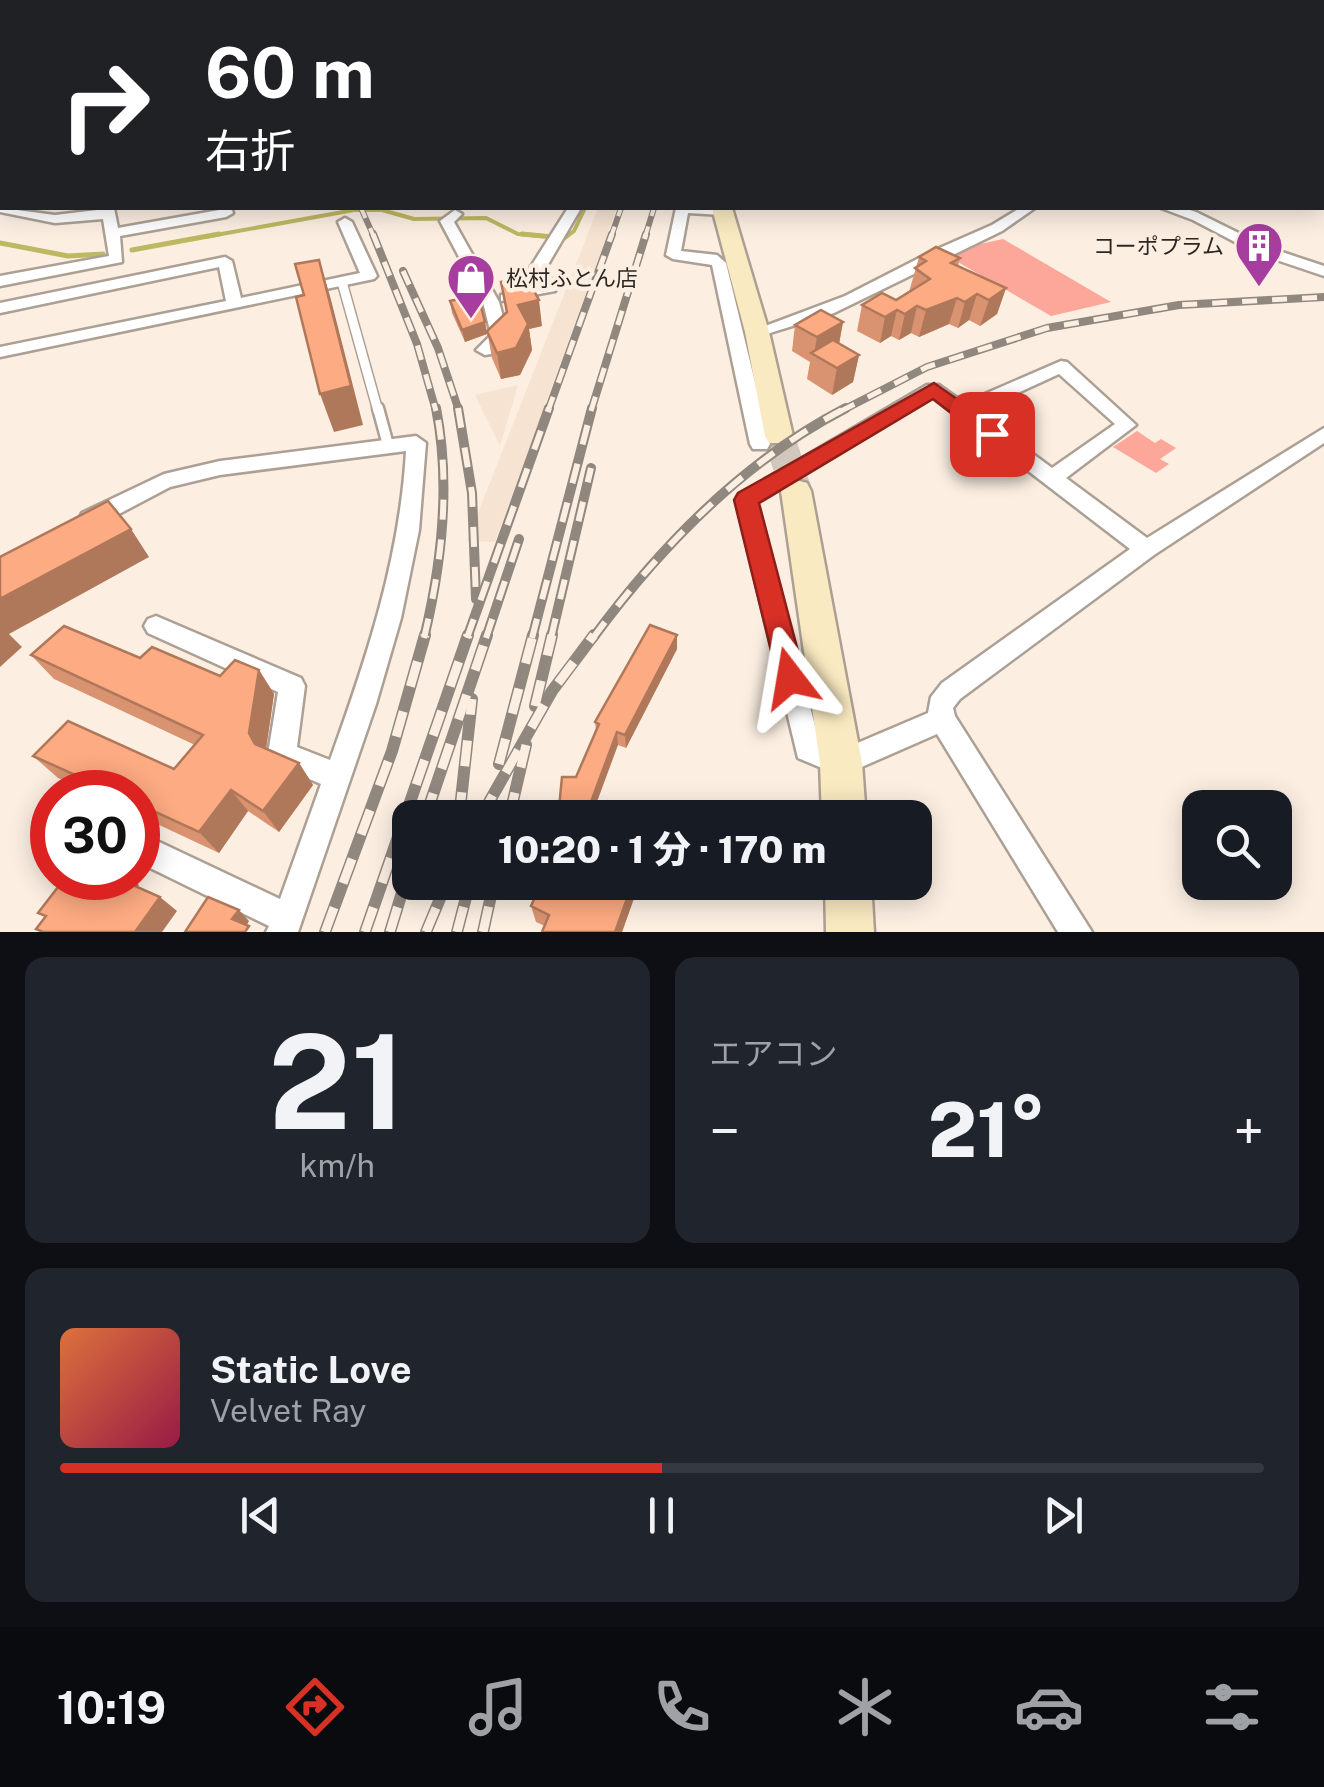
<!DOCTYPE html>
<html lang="ja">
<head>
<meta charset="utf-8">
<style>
	:root { --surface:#171b24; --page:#20242c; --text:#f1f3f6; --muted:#9ea1a6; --line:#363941; --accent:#d93025 }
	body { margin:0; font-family:"Public Sans","Noto Sans JP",sans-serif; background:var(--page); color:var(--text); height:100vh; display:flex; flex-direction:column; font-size:38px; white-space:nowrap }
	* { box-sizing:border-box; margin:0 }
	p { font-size:32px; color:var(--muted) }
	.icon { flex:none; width:55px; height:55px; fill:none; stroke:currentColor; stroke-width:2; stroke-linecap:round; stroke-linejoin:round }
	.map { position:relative; height:932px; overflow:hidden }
	.details { display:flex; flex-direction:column; gap:25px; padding:25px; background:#0d0f14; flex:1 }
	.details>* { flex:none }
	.top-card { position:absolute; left:0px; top:0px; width:1325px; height:210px; box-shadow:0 5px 25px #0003; background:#202124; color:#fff; overflow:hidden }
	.controls { position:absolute; left:1182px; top:790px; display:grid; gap:20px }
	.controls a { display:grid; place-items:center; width:110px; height:110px; border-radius:20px; background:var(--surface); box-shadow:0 5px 25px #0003; font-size:50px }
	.speed { position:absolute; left:30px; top:770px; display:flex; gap:20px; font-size:50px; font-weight:700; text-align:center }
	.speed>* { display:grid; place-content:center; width:130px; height:130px; border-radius:50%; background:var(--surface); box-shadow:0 5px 25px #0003; line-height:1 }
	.speed .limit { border:15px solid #d22; background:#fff; color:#111 }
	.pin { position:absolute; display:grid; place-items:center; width:85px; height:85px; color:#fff; margin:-42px; border-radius:20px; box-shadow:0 5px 15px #0006 }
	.me { position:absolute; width:110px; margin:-55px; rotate:346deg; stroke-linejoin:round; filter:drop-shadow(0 0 8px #0008) }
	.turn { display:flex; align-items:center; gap:35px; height:210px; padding:0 40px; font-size:45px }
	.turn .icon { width:130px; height:130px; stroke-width:2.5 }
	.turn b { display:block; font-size:70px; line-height:85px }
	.big { font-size:75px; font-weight:800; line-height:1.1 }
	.details .tile { flex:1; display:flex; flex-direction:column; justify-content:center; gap:15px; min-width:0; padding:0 35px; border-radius:20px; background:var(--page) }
	.details .dial { align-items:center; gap:0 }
	.dial b { font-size:130px; line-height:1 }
	.song { display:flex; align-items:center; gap:30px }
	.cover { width:120px; height:120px; border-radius:15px; background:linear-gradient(135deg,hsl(20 70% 55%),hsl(340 70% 35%)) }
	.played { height:10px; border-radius:5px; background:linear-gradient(90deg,var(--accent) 50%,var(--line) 50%) }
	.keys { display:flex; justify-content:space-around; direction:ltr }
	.heat { display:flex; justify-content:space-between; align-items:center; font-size:55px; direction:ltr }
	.details .tiles { flex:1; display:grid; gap:25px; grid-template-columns:1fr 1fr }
	.tile:last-child { grid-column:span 2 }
	.trip { position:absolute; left:392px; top:800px; width:540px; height:100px; border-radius:20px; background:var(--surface); box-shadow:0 5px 25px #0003; font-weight:800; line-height:100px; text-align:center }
	.tab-bar { display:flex; height:160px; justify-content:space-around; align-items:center; background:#090b0e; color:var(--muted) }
	.tab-bar .icon { width:70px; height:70px }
	.tab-bar .active { color:var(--accent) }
	.tab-bar b { font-size:45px; color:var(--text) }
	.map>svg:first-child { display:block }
</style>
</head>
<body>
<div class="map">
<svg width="1324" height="932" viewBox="0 0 1324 932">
	<rect width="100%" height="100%" fill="#fcefe2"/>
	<g fill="#f6e3d1">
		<path d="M598,208h19l-122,334 -28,-1z"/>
		<path d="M518,385l-18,61 -25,-51z"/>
	</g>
	<g fill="#fda69a">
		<path d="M1003,239l108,63 -60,14 -100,-58 29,-14z"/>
		<path d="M1137,431l18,12 6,-4 15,9 -16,11 9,5 -13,9 -43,-26z"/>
	</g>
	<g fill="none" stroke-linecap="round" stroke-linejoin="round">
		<g stroke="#bdb861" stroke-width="4">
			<path d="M205,237l149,-27h28l32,9 72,-1 32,16 33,3"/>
			<path d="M566,237l8,-6 11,-23"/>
		</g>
		<g stroke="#bdb861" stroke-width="5">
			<path d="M522,234l42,4 5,-4"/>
			<path d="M0,243l68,13 35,-2"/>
			<path d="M132,250l87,-16"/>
		</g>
		<path stroke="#d2c7bc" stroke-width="31" stroke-dasharray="31 16" stroke-linecap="butt" d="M779,436l17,55"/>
		<g stroke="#aca094" stroke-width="12">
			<path id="lane-far1" d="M342,282l36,129"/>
		</g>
		<g stroke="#aca094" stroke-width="15">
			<path id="lane" d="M378,408l10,37"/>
		</g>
		<g stroke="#aca094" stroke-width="5">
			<g id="street">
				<path d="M602,0h11l1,2h-10z"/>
				<path d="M997,0h36l2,2h-34z"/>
				<rect x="1122" y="0" width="8" height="2"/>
				<rect x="0" y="14" width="2" height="6"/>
				<rect x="1322" y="42" width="2" height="6"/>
				<rect x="0" y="45" width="2" height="6"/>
				<rect x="0" y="82" width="2" height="6"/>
				<rect x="0" y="105" width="2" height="6"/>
				<path d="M0,129l2,1v7h-2z"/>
				<rect x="1322" y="165" width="2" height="8"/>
				<path d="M0,204l2,4 53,7 59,-7 4,20 101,-18v-2h12l2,5 -7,4 -106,19 2,26 -122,24v-10l109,-20 -6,-37 -48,4 -55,-11z"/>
				<path d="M568,208h13l-35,60 11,20 -2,3 -54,10v-6l39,-10 -10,-17z"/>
				<path d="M676,208h49l5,3 -7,4 -35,-2 -7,38 36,4 9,8 44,181 -3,5h-14l-3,-5 -38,-179 -39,-6 -7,-4z"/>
				<path d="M1020,208h15l-33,23 -168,82 -77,24 -8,-5 96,-36 90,-46 57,-25z"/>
				<path d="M1161,208h23l12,4 71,35 57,19v10l-68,-23 -63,-33z"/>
				<path d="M455,210l7,4 -8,8 45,80 9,34 -17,18 -6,1 -9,-5 15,-15 -8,-33 -43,-81z"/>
				<path d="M345,218l7,4 25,54 -3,3 -374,78v-10l226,-46 -7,-34 -219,46v-10l225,-46 7,4 9,37 119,-25 -22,-51z"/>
				<path d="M1061,361l6,1 69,63 -70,53 81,60 177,-110v15l-170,112 -194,144 -7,9 2,8 137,216h-34l-121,-198 -96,42 -43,-18 -62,-258 3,-5 188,-110h12l25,18zM1059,374l56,50 -63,44 -76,-56zM932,397l198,152 -188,134 -11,14 -3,16 -87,37 -22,-9 -62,-238z"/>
				<path d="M416,436l10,7 -7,87 -18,88 -25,86 -78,228h-32l3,-6 -131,-64v-30l142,67 41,-115 -49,-21 -4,-9 10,-62 -130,-59 -4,-7 4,-7 8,-3 145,62 4,8 -8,61 33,13c36,-100 70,-201 76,-309l-186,24 -50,12 -72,38h-16l-3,-6 3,-6 82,-39 56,-13z"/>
			</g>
		</g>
		<g stroke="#aca094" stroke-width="5">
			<g id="secondary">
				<rect x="734" y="0" width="12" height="2"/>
				<path d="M712,208h20l37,124 24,104 -4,7h-20l-4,-7 -20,-104z"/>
				<path d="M796,480l11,3 4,8 51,272 4,55h-44l-2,-55 -39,-272 4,-8z"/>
				<path d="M825,882h46l3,50h-48z"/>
			</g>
		</g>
		<use href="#lane-far1" stroke="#fff" stroke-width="9"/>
		<use href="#lane" stroke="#fff" stroke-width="10"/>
		<use href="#street" fill="#fff" fill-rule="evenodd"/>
		<use href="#secondary" fill="#faeac1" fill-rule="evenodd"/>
		<g stroke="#90877f" stroke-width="6">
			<g id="rail-far3">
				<path d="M361,208l13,29"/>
				<path d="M611,237l10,-29"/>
				<path d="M645,237l9,-29"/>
			</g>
		</g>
		<g stroke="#90877f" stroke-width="8">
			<g id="rail-far2">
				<path d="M373,234l44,110 19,67"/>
				<path d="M403,271l35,77 21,63"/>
				<path d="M548,411l64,-177"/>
				<path d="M591,411l55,-177"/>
				<path d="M841,411l86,-44 120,-39 132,-23 145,-8"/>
			</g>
		</g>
		<g stroke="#90877f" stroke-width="10">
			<g id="rail-far1">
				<path d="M458,408l14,85 4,106"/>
				<path d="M424,638c18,-75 27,-154 12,-230"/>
				<path d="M467,638l82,-230"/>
				<path d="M486,638l33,-99"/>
				<path d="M532,638l60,-230"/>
				<path d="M551,638l40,-170"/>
				<path d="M593,638c67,-91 152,-178 253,-230"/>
			</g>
		</g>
		<g stroke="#90877f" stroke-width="12">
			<g id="rail">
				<path d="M535,706l17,-71"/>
				<path d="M499,764l34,-129"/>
				<path d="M425,818l62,-183"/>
				<path d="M459,818l13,-119"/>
				<path d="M480,818l72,-127 42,-56"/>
				<path d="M509,818l17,-73"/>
				<path d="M325,932l67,-181 33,-116"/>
				<path d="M365,932l103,-297"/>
				<path d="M390,932l20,-66"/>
				<path d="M426,932l21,-50"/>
				<path d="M457,932l13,-50"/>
				<path d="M483,932l11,-50"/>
			</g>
		</g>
		<use href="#rail-far3" stroke="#fcefe2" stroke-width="4" stroke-dasharray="11" stroke-linecap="butt"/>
		<use href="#rail-far2" stroke="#fcefe2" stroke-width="5" stroke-dasharray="15" stroke-linecap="butt"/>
		<use href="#rail-far1" stroke="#fcefe2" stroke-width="6" stroke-dasharray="20" stroke-linecap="butt"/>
		<use href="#rail" stroke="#fcefe2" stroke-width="9" stroke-dasharray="26" stroke-linecap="butt"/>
	</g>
	<g fill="#d99370">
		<path d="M919,257l41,1 -2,8 48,22 -9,26 -17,12 -11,-6 -11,8 -9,-4 -30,13 -8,-4 -12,7 -8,-4 -11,7 -23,-12 5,-26 34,-5 13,-8z"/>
		<path d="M501,282l41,44 -13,3 3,21 -12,25 -19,4 -9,-21 -5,-27 19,-18z"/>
		<path d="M450,301l35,21 2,12 -22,8 -13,-29z"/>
		<path d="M843,322l-4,22 20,11 -6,27 -21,13 -25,-16 3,-17 -18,-11 3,-26z"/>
		<path d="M677,649l-51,99 -8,-3 -42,32 20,-46 -1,-9z"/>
		<path d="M31,655l109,3 80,18 39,-6 15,24 -8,54 33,15 14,22 -34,47 -31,-21 -29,42 -81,-38v-23h-49l-31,-14 -25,-22 141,13 21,-24 -141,-66z"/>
		<path d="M542,882h95l1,5 -16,45h-80l3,-6 -9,-4 -5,-16z"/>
	</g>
	<g fill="#b0785b">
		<path d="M319,260l11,36 33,129 -29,7 -14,-38z"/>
		<path d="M1006,288l-9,26 -17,12 9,-26z"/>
		<path d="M977,294l-8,26 -11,8 7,-26z"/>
		<path d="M957,298l-8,26 -30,13 7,-27z"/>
		<path d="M539,300l3,26 -13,3 3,21 -12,25 -19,4 -4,-26 21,-48z"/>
		<path d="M917,306l-6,27 -12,7 6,-26z"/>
		<path d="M897,310l-6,26 -11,7 5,-26z"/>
		<path d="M485,322l2,12 -22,8 -3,-12z"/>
		<path d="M843,322l-5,27 -24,5 3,-17z"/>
		<path d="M859,355l-6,27 -21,13 5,-27z"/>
		<path d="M131,529l18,28 -140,77 13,13 -22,20v-68z"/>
		<path d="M677,635v14l-51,99 -1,-13z"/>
		<path d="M259,670l15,24 -9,62 -10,-12 -6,-11z"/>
		<path d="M617,732l1,13 -27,73h-6z"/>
		<path d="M299,763l14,22 -34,47 -16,-21z"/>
		<path d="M231,790l17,21 -29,42 -20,-21z"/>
		<path d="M117,878h13l9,7 -5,8z"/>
		<path d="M633,882h4l1,5 -16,45h-7z"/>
		<path d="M160,897l17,14 -15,21h-27z"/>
		<path d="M239,910l10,11 -5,9 -12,-11z"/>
	</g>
	<g fill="#fcab82" stroke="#b0785b" stroke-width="2.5">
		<path d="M936,247l24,11 -9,5 55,25 -17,12 -12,-6 -12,8 -8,-4 -31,12 -9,-4 -12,8 -8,-4 -12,7 -23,-12 20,-12 14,7 34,-21 -15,-11 11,-7 -7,-4z"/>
		<path d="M319,260l32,126 -31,8 -24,-97 8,-2 -9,-31z"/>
		<path d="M526,276l13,24 -21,5 10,19 -12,24 -19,5 -10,-22 20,-19 -6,-30z"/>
		<path d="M478,295l7,27 -23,8 -12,-29z"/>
		<path d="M821,310l22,12 -26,15 -22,-12z"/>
		<path d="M833,340l26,15 -22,13 -26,-15z"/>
		<path d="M108,501l23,28 -131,70v-42z"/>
		<path d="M650,625l27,10 -52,100 -8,-3 -32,86h-27l4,-41h14l23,-53 -4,-2z"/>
		<path d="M64,626l76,32 12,-11 68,29 15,-16 24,10 -10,63 6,11 44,19 -36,48 -32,-21 -32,42 -61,-28v-12h-25l-80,-36 35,-35 106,48 29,-34 -172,-80z"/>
		<path d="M65,878h52l43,19 -25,35h-92l-7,-3 10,-13 -8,-3z"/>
		<path d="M542,882h91l-18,50h-73l7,-17 -18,-9z"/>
		<path d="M208,897l31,13 -7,9 17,7 -4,6h-60z"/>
	</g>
	<path fill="#d93025" stroke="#8d1f18" stroke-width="2.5" d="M934,383l66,46 3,5 -3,5h-15l-52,-40 -174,104 46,175 -4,9 -11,3 -10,-3 -46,-187 4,-7z"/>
	<defs>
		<g id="building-pin" transform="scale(2.5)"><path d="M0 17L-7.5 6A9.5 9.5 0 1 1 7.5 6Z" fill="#a63d9f" stroke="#fcefe2"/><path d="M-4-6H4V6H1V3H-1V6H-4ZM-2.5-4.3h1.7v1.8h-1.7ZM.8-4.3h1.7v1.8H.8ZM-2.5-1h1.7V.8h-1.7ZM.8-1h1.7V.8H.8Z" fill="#fff"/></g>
		<g id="shop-pin" transform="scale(2.5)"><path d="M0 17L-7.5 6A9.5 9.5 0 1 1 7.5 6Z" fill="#a63d9f" stroke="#fcefe2"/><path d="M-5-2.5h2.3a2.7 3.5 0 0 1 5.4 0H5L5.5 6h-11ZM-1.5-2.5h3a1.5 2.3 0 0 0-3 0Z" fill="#fff"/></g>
	</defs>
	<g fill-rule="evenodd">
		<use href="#building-pin" x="1259" y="246"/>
		<use href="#shop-pin" x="471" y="278"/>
	</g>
	<g text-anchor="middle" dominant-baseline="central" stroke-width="9" stroke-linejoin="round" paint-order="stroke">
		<g font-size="22" fill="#2c2723" stroke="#fcefe2" text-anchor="end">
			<text x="1224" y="246">コーポプラム</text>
			<text x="506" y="278" text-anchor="start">松村ふとん店</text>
		</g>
	</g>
</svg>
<div class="controls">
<a><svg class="icon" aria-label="search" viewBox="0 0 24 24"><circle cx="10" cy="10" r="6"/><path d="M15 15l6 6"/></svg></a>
</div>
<div class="speed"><div class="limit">30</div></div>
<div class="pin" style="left:992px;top:434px;background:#d93025"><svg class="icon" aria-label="arrive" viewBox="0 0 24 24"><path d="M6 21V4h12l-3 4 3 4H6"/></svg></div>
<svg class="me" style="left:790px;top:678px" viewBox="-20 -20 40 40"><path d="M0-17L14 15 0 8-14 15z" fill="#d93025" stroke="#fff" stroke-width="4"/></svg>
<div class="trip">10:20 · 1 分 · 170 m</div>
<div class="top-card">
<div class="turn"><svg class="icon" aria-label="right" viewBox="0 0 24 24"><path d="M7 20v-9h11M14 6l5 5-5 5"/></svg><div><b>60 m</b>右折</div></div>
</div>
</div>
<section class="details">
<div class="tiles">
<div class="tile dial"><b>21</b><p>km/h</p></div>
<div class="tile"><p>エアコン</p>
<div class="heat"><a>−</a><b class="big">21°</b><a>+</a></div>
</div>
<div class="tile">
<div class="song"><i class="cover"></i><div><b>Static Love</b><p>Velvet Ray</p></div></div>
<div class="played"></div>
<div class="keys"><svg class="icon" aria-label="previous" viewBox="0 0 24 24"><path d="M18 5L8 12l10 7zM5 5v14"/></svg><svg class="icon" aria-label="pause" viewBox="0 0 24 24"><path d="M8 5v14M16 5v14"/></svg><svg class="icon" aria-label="next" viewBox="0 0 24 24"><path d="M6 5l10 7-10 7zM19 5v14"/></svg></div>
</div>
</div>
</section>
<nav class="tab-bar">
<b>10:19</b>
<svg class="icon active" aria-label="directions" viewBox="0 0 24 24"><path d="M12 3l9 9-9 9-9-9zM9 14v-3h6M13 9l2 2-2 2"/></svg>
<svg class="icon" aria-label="music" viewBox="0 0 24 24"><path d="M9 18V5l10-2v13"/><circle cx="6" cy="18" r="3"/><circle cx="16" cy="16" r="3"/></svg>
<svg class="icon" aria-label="phone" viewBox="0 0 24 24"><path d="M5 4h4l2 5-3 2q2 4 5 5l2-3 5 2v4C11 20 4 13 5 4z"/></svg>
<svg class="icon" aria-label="climate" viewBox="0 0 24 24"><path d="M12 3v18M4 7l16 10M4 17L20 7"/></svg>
<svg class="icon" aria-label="car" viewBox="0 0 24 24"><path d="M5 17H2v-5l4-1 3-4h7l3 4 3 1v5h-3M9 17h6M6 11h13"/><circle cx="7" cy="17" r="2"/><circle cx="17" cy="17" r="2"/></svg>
<svg class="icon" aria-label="filters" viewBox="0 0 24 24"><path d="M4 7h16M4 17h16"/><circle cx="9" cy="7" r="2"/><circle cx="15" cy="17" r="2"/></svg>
</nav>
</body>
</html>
